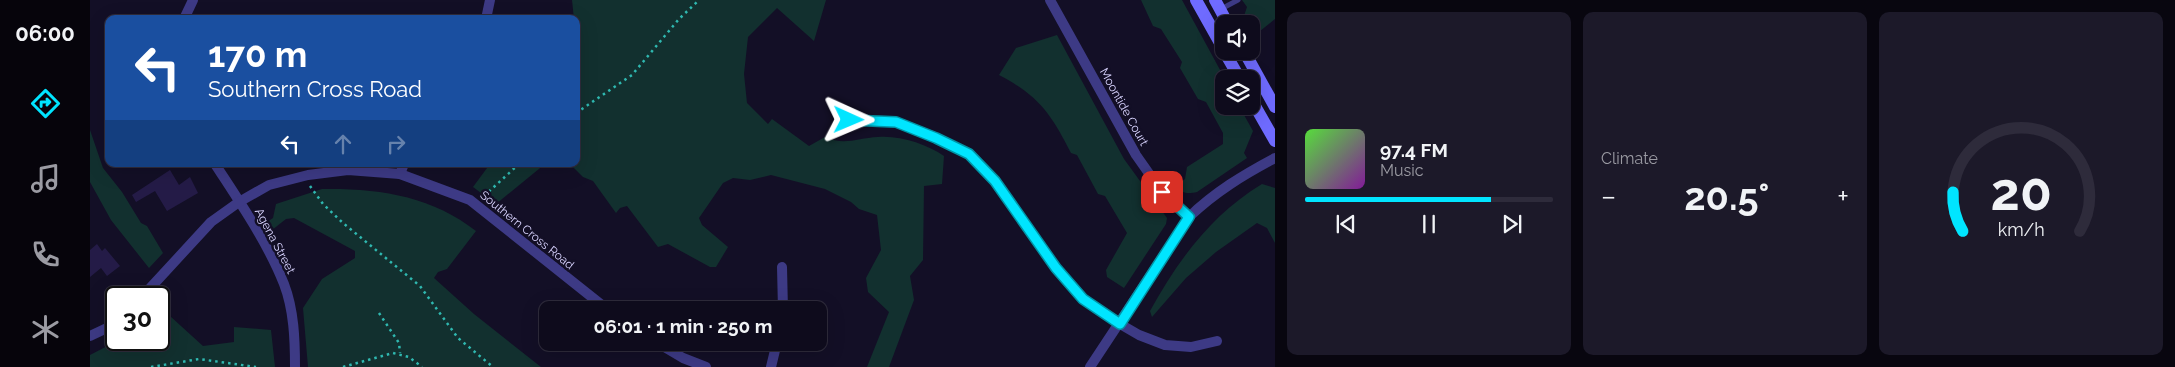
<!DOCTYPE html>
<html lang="en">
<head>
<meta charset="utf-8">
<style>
	:root { --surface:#0e0b1c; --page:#1c1929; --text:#f1f3f6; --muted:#9b9ba3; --line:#2e2b3b; --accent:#00e5ff }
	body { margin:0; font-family:Raleway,sans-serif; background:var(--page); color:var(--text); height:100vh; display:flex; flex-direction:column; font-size:19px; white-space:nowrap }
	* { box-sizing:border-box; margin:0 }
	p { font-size:16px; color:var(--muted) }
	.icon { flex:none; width:28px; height:28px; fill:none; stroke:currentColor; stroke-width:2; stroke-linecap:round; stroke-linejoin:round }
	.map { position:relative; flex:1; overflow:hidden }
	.details { display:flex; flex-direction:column; gap:12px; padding:12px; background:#08060f; width:900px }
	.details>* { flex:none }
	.banner { position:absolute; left:15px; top:15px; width:475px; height:152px; border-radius:10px; box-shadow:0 5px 20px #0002,0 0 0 1px var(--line); background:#1a4fa0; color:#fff; overflow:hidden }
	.tools { position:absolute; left:1125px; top:15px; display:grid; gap:10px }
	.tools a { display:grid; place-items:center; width:45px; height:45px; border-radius:10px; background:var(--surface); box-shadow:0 5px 20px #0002,0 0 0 1px var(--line); font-size:25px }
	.speed { position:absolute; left:15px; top:286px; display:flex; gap:10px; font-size:25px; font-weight:700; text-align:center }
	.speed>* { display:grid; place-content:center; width:65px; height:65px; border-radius:50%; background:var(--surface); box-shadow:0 5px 20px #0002,0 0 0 1px var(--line); line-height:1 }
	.speed .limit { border:2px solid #111; border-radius:8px; background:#fff; color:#111 }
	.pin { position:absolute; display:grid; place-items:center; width:42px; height:42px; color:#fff; margin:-21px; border-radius:10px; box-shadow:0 2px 8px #0006 }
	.me { position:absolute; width:55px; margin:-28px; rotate:91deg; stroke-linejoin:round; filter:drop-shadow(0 0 4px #0008) }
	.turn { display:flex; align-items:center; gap:18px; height:105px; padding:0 20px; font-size:22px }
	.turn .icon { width:65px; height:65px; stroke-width:2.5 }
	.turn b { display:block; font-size:35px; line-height:42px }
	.lanes { display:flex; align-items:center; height:48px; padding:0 20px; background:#0003; justify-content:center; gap:25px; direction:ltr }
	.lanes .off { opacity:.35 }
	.big { font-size:38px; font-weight:700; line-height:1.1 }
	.details .tile { flex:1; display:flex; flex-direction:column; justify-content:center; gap:8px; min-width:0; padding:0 18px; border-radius:10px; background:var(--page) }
	.details .dial { align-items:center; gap:0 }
	.dial svg { height:130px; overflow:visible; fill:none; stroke:var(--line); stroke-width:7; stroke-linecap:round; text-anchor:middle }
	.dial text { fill:var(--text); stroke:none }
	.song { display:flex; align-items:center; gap:15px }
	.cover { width:60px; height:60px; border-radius:8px; background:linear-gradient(135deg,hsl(110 70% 55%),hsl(290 70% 35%)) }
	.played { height:5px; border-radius:2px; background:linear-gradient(90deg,var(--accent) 75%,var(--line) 75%) }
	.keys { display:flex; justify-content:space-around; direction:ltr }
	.heat { display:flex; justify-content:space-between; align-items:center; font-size:28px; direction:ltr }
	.details .tiles { flex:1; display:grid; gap:12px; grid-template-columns:repeat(3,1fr) }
	.trip { position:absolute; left:449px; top:301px; width:288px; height:50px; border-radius:10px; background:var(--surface); box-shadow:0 5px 20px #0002,0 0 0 1px var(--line); font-weight:700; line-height:50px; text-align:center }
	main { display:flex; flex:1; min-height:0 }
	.tabs { display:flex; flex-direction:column; width:90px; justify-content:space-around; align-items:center; background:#06040b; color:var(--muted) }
	.tabs .icon { width:35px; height:35px }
	.tabs .on { color:var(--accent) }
	.tabs b { font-size:22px; color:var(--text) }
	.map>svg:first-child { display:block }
</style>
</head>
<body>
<main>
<nav class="tabs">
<b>06:00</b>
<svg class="icon on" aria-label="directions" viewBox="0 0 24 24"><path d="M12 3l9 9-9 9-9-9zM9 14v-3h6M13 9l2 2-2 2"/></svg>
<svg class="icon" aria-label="music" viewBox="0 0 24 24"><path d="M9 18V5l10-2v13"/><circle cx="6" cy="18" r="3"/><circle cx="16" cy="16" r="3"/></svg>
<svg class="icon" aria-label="phone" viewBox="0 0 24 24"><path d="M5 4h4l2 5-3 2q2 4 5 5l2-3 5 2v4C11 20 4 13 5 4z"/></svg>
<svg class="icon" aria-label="climate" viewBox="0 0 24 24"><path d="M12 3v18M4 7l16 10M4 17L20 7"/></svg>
</nav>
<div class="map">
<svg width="1185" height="367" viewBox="0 0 1185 367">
	<rect width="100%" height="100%" fill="#130f26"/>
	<g fill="#12302f">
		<path d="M482,0h254l-12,41 -37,-33 -29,29 -4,37 3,29 21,21 4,-5 37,27 16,-9c19,9 33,1 53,0 21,-2 49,7 66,19l-2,28 -18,2 -1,74 -13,16 4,24 -25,67h-22l22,-55 -21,-20 -2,-14 15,-28 -4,-35 -18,-6 -8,-7 -26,-13 -54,-14 -21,5 -17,-2 -10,5 -24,35 3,7 26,22 -12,20h-6l-42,-23 -10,3 -31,-41 -7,2 -4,5 -23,-32 -10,-4 -13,-13h6v-145h-2z"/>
		<path d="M1051,0h41l43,79 -1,27h15l14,25 -9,22 3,5 -50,34c-9,2 -15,2 -21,-6l9,-7 2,-12 36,-23v-11l-17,-31 -8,-3 -18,-31 2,-6 -21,-33 -8,-3z"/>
		<path d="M1152,0h33v19l-20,16 -4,-11h-3l-4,-8 3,-9z"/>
		<path d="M967,35l67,124 43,59 -1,6 -42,64 -17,-11 -1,-7 21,-37 -22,-37 -7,-2 -21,-39 -6,-2c-20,-39 -32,-57 -72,-78l17,-27z"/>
		<path d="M0,130l13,38 19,24 19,31 6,3 16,27 -14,15 -38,-48 -21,-38z"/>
		<path d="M400,164h55l-49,40 -23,-17z"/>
		<path d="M1172,184l13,4v55l-8,-15 -10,-5 -41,29 -30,26 -34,39 -2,-6c28,-51 62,-97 112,-127z"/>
		<path d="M232,189c56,-1 110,7 154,42l-29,38 -9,3 -4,6 40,36 67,53h-233l-5,-59 19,-29 33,-21v-7l-61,-33 -8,1 -14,11 -5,-8 6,-4 3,-14z"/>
		<path d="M69,306l44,40 31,-4v-15l37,3 4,37h-185v-12l29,-15h40z"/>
	</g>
	<g fill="#241b47">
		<path d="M80,170l9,15 11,-8 8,16 -31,18 -12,-20 -19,11 -4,-7z"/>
		<path d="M7,244l5,7 3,-3 15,18 -13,10 -6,-8 -11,9v-27z"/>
	</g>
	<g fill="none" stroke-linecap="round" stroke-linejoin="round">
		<g stroke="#2fb8b0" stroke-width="2.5" stroke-dasharray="2.5 4" stroke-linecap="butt">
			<path d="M486,113l56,-38 47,-56 20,-19"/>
			<path d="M220,186l13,18 20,19 77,63 38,52 35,29"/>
			<path d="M394,196l35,-32"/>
			<path d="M289,313l20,30 1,10"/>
			<path d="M61,367l48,-8 57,8"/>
			<path d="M253,367l50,-14 16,4 13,10"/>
		</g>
		<path stroke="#3d3a85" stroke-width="5" d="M1131,9l17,-9"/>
		<g stroke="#3d3a85" stroke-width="10">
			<path d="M960,0l86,155 26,37 27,25"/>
			<path d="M94,19l9,-19"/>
			<path d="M396,19l4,-19"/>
			<path d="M759,120l47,2 41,16 32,16 26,27 61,87 27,31 37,25 19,11 26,10 26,2 26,-6"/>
			<path d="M125,164c24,37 53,79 69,120 10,26 11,56 11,83"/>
			<path d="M310,174l4,-10"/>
			<path d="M692,267l1,43"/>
			<path d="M51,298l70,-76 28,-20 30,-17 39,-10 40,-5 52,4 70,26 138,110"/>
			<path d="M0,336l17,-8 9,-8"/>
			<path d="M566,342l27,16 23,9"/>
			<path d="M681,367l6,-25"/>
			<path d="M1000,367l99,-150c26,-25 54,-42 86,-59"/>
		</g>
		<g stroke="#6f6bff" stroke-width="12">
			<path d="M1106,0l28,50"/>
			<path d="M1125,0l13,24"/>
			<path d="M1134,51l16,28"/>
			<path d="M1154,51l31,56"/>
			<path d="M1161,99l24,42"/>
		</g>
	</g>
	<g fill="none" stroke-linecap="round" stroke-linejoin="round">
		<g stroke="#0095a6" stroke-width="12">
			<path id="route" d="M759,120l47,2 40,16 33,16 26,27 61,87 27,31 37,25 69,-107 -27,-25"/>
		</g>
		<use href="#route" stroke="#00e5ff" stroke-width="9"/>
	</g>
	<g text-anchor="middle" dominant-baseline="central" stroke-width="5" stroke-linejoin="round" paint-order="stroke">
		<g font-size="12" fill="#d9d4ff" stroke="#130f26">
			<text transform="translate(1034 107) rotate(61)">Moontide Court</text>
			<text transform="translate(437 230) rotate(39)">Southern Cross Road</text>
			<text transform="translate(185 241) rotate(62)">Agena Street</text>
		</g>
	</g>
</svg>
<div class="tools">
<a><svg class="icon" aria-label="sound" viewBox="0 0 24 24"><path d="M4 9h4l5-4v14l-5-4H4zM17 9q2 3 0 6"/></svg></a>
<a><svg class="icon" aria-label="layers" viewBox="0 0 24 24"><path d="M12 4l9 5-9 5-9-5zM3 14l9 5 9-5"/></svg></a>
</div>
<div class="speed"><div class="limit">30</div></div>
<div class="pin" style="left:1072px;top:192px;background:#d93025"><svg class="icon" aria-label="arrive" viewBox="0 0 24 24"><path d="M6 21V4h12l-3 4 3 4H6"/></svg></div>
<svg class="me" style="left:759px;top:120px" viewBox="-20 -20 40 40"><path d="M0-17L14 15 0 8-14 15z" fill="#00e5ff" stroke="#fff" stroke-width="4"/></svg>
<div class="trip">06:01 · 1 min · 250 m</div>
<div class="banner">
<div class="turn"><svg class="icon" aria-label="left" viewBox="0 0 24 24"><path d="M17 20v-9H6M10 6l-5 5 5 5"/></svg><div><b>170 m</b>Southern Cross Road</div></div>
<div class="lanes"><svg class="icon" aria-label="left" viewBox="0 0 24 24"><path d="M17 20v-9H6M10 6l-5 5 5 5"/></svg><svg class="icon off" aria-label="ahead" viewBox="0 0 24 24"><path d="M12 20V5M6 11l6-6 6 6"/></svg><svg class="icon off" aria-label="right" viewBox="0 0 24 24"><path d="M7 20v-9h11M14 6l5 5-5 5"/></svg></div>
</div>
</div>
<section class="details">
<div class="tiles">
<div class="tile">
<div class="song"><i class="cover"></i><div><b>97.4 FM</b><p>Music</p></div></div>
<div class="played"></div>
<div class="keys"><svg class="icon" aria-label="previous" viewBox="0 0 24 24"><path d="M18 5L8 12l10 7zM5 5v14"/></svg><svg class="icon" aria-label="pause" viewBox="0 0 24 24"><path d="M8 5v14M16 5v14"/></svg><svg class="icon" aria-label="next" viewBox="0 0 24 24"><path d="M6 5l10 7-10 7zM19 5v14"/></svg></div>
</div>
<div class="tile"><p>Climate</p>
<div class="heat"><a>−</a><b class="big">20.5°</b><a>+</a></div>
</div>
<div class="tile dial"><svg viewBox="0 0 100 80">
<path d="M14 69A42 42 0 1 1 86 69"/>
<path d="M14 69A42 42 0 0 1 8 45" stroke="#00e5ff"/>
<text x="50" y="56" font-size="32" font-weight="700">20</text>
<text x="50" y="72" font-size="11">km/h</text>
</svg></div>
</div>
</section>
</main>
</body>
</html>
